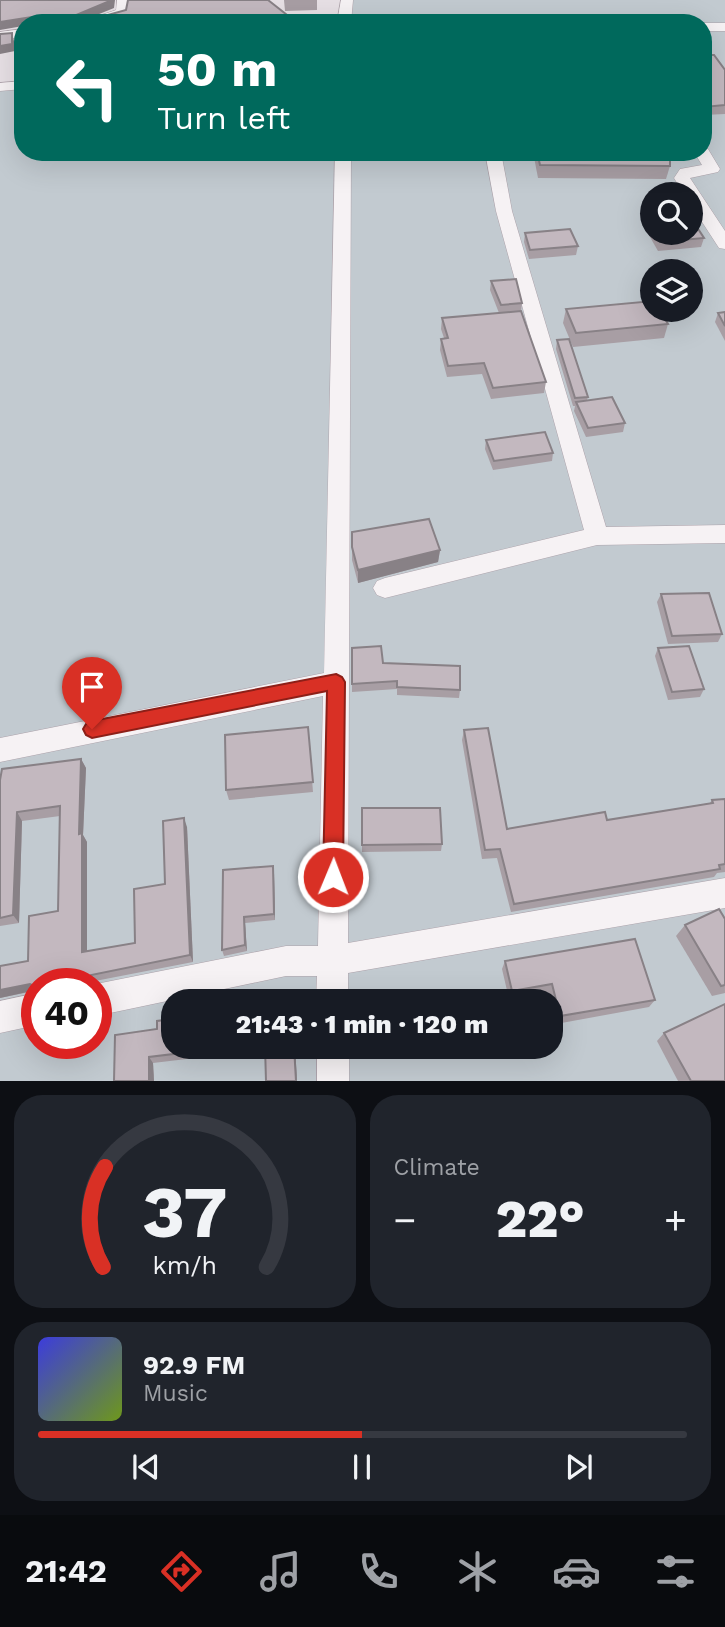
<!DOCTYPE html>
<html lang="en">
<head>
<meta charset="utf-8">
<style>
	:root { --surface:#171b24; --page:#20242c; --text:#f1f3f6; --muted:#9ea1a6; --line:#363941; --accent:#d93025 }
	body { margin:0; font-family:"Work Sans",sans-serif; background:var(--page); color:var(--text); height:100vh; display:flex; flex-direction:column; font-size:26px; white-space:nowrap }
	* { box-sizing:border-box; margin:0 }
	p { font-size:23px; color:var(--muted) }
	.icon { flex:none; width:38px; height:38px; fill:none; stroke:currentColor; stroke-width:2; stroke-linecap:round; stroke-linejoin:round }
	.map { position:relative; height:1081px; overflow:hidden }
	.details { display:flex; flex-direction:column; gap:14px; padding:14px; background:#0d0f14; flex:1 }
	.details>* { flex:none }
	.hud { position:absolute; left:14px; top:14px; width:698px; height:147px; border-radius:28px; box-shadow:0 7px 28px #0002; background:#00695c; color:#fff; overflow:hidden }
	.tools { position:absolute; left:640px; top:182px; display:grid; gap:14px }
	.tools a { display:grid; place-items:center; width:63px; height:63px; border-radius:50%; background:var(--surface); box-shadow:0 7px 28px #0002; font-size:35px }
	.speed { position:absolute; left:21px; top:968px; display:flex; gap:14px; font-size:35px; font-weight:700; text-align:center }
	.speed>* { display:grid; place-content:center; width:91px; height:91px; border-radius:50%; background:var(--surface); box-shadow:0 7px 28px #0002; line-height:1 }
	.speed .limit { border:10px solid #d22; background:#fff; color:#111 }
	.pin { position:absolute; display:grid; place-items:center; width:60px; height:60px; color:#fff; margin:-72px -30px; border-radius:50% 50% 50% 0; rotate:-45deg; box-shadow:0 0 7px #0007 }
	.pin .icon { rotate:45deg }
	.me { position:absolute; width:77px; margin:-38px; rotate:1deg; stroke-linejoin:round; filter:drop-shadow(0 0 5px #0008) }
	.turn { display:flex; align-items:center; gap:24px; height:147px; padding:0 28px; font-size:32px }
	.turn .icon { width:91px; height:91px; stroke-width:2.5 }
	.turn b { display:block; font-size:49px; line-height:60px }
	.big { font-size:52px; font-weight:800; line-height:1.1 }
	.details .card { flex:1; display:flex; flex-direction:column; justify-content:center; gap:10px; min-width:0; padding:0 24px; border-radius:28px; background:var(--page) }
	.details .dial { align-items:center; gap:0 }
	.dial svg { height:182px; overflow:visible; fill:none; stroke:var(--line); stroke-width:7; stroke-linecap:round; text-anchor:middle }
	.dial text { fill:var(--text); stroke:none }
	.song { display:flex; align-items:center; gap:21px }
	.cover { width:84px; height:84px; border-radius:10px; background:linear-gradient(135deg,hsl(240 70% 55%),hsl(80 70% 35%)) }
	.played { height:7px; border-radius:4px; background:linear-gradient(90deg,var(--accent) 50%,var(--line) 50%) }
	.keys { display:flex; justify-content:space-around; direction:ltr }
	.heat { display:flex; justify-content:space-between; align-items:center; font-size:38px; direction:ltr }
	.details .tiles { flex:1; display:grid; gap:14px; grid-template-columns:1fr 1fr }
	.card:last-child { grid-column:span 2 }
	.trip { position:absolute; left:161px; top:989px; width:402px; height:70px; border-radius:28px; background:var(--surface); box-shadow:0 7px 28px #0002; font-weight:800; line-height:70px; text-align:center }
	.tabs { display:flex; height:112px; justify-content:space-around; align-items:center; background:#090b0e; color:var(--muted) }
	.tabs .icon { width:49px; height:49px }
	.tabs .on { color:var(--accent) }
	.tabs b { font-size:32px; color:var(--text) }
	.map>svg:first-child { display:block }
</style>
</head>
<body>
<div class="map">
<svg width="725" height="1081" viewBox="0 0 725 1081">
	<rect width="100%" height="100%" fill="#e7e0e5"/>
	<path fill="#c2cad0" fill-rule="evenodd" d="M348,0h377v1081h-725v-994l23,-2v67h681v-129h-357zM653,194h38v39h-38zM653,271h38v39h-38zM37,984h59v59h-59zM173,1001h378v45h-378z"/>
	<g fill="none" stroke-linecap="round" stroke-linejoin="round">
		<g stroke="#ada2aa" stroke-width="1">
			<g id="minor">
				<path d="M117,0h12l-2,15 -28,8h-21l38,-13z"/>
				<path d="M341,0h12l-2,23h-14z"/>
				<rect x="704" y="23" width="21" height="8"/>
				<path d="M23,29v8l-23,3v-8z"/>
				<path d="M23,81v8l-23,2v-8z"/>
				<path d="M704,148l4,1 12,20 -2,3 -28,6 35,53v18l-6,-1 -28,-43v-11h-7l-10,-16 6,-9 22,-4 -8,-13h10z"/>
				<path d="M335,152h16l-3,791 377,-65v30l-377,65v28h-32l1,-25h-31l-190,40v-32l190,-38h32l5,-250 -323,66v-24l324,-65z"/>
				<path d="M485,152h16l11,59 94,316 119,-2v18l-128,2 -212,53 -8,-3 -4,-7 4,-7 8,-3 199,-48 -88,-319z"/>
				<path d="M37,993v32l-37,8v-32z"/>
				<rect x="317" y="1046" width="32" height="35"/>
			</g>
		</g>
		<use href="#minor" fill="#f6f2f4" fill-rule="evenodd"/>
	</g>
	<g fill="#a89ea4">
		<path d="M284,0h33v10l-32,1z"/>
		<path d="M704,55l21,15v44l-21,1z"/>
		<path d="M533,152h137v14l-4,13 -128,-1z"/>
		<path d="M649,221h4v12h38l13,5 -3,9 -43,4 -12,-21z"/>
		<path d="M525,233l53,13 -2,9 -47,4 -5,-17z"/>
		<path d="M491,281l31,22 -1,8 25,71 -2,11 -53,6 -9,-25 -35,3 -7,-27 1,-11 3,-1 -3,-9 1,-11 57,-5 -9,-23z"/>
		<path d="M566,309l102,15 -4,14 -91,9 -10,-24z"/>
		<path d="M725,312v29l-10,-19 3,-9z"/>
		<path d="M557,340l31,57 -1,3 38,23 -2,9 -37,5 -12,-26 1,-5h-2l-17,-57z"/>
		<path d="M486,440l67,13 -1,8 -59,9 -8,-21z"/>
		<path d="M352,532l88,18 -2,12 -80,21 -6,-23z"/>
		<path d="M661,594l61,40 -4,8 -50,2 -11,-42z"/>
		<path d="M352,648l31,15 77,27 -1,8 -62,-3v-6l-45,3z"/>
		<path d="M658,648l46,41 -4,8 -32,3 -13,-44z"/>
		<path d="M308,727l5,65 -84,8 -3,-10z"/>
		<path d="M464,730l43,99 100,-9 103,-17 2,-3 13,-1v73l-8,1 -3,4 -203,35 -14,-54 -15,1 -20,-119z"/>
		<path d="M81,759l5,9 -3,67 4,7v109l48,-8 30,-59 22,-57 6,135 -98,19v3h-58v19l-3,-4v-8l-34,7 28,-37 30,-50 2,-95 -38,5 -3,102 -19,3v-146z"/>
		<path d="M362,808l80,36 -1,7 -79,1z"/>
		<path d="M223,870l51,3 1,47 -30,3 2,28 -23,5 -2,-6z"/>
		<path d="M725,919v74l-13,3 -36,-60 9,-11z"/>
		<path d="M505,961l150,39 -6,7 -93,17 -5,-23h-1l-2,-9 -39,7 -7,-30z"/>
		<path d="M664,1033l61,48h-47l-21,-40z"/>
		<path d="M115,1035l58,11h122l-142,17 1,18h-40z"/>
	</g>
	<g fill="#888186">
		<path d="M112,0h3l-1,8 -37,15 -3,-7z"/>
		<path d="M44,15l2,8h-23v3l-23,4v-8z"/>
		<path d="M12,33l2,8 1,10 -15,3v-8z"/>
		<path d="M440,550l-2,12 -80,21v-13z"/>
		<path d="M81,759l5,9 -3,67 4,7v117l-5,-7 -3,-118z"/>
		<path d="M17,812l5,9 -3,102 -6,-8z"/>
		<path d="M184,818l3,9 6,135 -3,-7z"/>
		<path d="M273,866l1,7 1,47 -1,-6z"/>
		<path d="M244,917l1,6 2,28 -2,-6z"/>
		<path d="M91,975l4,6v3h-6z"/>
		<path d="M30,984l6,6 -36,8v-8z"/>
		<path d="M294,1046h1l2,35h-1z"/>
		<path d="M149,1057l4,6 1,18h-5z"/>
	</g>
	<g fill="#c3b8bf" stroke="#888186" stroke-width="2">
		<path d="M0,0h112l-38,16 23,2 29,-8 2,-10h140l28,22 -247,1 -5,-8 -44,7z"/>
		<path d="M12,33v11l-12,2v-12z"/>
		<path d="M704,55h10l11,15v35l-21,2z"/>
		<path d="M537,152h133v14l-130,-1z"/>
		<path d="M691,218l13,20 -44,4 -5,-9h36z"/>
		<path d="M649,221h4v8z"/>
		<path d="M570,229l8,17 -48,4 -5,-17z"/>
		<path d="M516,279l6,24 -21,2 -10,-24z"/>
		<path d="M653,301v9h7l8,14 -92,9 -10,-24z"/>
		<path d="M521,311l25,71 -53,6 -9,-25 -36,3 -7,-27 7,-1 -6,-20z"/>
		<path d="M725,312v14l-7,-13z"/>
		<path d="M569,339l19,58 -13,1 -18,-58z"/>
		<path d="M612,397l13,26 -37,5 -12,-26z"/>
		<path d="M545,432l8,21 -59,8 -8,-21z"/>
		<path d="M429,519l11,31 -82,20 -6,-23v-15z"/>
		<path d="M709,593l13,41 -50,2 -11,-42z"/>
		<path d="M381,646l2,17 77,3v24l-63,-3v-6l-45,3v-36z"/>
		<path d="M689,646l15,43 -32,3 -14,-44z"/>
		<path d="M308,727l5,55 -87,8 -1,-55z"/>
		<path d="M488,728l19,101 98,-17 2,8 106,-17 -1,-3 13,-1v65l-6,1 1,4 -206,35 -14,-55 -15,1 -21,-120z"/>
		<path d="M81,759l-2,75 3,-1v119l53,-9 -1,-54 31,-5 -2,-63 21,-3 6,137 -99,20 -2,9h-52v15h-3v-13l-4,-2 -30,6v-24l28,-5 1,-45 29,-5 2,-105 -43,6 -4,103 -13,3v-138l2,-11z"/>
		<path d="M362,808h78l2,36 -80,1z"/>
		<path d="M273,866l1,48 -30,3 1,28 -23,5 1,-80z"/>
		<path d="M719,909l6,10v66l-4,1 -36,-61z"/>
		<path d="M635,939l20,61 -95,16 -8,-32 -40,7 -7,-30z"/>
		<path d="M725,1004v77h-34l-27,-48z"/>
		<path d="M173,1019v27h67l-91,11v24h-35l1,-46 42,-6v-8z"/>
		<path d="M265,1046h29l2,35h-30z"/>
	</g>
	<path fill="#d93025" stroke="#8d1f18" stroke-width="2" d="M336,674l6,3 3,5 -2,195 -3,7 -7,3 -7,-3 -3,-7 4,-186 -235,47 -6,-3 -3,-6 3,-5 6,-3z"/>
</svg>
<div class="tools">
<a><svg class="icon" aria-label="search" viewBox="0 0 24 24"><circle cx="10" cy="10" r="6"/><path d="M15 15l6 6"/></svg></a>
<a><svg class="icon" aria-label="layers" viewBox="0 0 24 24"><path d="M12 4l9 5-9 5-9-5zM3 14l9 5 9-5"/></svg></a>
</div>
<div class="speed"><div class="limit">40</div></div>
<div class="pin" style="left:92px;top:729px;background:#d93025"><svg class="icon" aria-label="arrive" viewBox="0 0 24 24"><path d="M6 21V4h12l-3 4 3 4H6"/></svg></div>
<svg class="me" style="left:333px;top:877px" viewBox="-20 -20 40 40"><circle r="17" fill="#d93025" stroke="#fff" stroke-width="3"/><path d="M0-11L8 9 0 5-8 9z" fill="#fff"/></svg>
<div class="trip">21:43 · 1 min · 120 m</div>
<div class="hud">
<div class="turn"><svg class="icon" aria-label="left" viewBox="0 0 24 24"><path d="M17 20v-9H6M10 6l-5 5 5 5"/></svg><div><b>50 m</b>Turn left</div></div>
</div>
</div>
<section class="details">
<div class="tiles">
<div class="card dial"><svg viewBox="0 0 100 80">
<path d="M14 69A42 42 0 1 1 86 69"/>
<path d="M14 69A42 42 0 0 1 15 25" stroke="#d93025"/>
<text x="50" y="56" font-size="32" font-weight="700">37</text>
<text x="50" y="72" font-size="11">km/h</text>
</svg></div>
<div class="card"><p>Climate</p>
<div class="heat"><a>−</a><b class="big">22°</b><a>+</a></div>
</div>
<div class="card">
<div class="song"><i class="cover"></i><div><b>92.9 FM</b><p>Music</p></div></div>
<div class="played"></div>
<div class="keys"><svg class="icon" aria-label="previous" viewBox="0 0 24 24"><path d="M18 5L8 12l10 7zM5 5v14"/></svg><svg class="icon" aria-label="pause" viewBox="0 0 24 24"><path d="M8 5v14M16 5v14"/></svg><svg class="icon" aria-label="next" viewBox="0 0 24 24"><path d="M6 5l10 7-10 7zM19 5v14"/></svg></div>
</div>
</div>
</section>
<nav class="tabs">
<b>21:42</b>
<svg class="icon on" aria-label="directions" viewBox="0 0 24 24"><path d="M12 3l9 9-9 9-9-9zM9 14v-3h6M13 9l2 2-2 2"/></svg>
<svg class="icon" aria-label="music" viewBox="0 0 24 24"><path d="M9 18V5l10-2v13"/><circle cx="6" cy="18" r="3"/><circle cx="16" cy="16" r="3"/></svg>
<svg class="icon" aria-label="phone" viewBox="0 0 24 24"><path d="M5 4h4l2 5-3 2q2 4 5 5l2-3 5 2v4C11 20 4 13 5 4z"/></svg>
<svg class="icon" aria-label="climate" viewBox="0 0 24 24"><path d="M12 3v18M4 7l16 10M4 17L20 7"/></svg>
<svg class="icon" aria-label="car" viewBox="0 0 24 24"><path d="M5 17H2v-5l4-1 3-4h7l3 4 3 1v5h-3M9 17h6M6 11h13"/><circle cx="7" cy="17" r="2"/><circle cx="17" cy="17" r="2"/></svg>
<svg class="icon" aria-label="filters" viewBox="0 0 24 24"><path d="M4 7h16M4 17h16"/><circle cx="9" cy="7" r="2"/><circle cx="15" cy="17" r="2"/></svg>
</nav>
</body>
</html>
